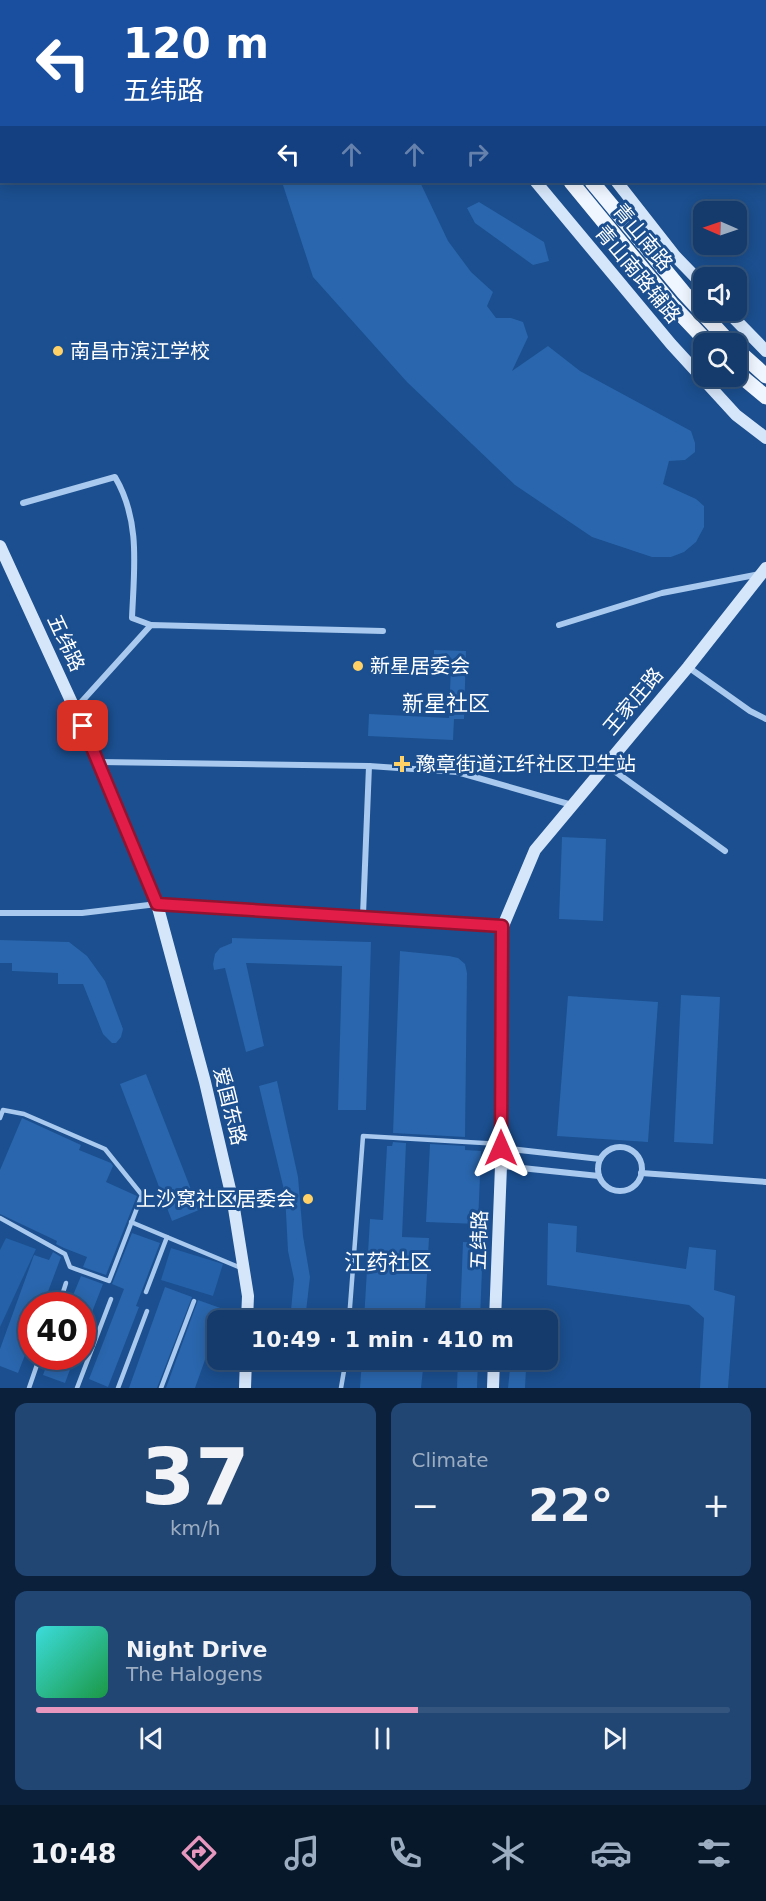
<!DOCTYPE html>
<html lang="en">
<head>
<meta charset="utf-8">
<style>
	:root { --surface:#143b6b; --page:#214673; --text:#f1f3f6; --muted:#9dadc1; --line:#33557e; --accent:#e797bd }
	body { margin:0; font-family:"DejaVu Sans","Noto Sans SC",sans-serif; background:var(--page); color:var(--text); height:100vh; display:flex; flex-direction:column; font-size:22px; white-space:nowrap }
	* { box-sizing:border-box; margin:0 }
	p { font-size:20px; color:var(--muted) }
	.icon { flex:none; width:33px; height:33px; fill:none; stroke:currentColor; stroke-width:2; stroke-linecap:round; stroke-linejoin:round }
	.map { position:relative; height:1388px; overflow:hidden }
	.side { display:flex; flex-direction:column; gap:15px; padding:15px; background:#0b203b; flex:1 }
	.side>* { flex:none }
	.banner { position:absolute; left:0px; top:0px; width:766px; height:183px; box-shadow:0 3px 15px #0003,0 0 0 2px var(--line); background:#1a4fa0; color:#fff; overflow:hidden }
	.needle { width:39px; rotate:272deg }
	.tools { position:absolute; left:693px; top:201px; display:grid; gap:12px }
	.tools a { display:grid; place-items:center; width:54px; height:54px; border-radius:12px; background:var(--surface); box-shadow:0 3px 15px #0003,0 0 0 2px var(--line); font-size:30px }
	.speed { position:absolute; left:18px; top:1292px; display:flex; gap:12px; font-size:30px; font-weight:700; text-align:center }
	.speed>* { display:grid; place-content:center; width:78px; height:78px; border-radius:50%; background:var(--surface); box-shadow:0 3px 15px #0003,0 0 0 2px var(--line); line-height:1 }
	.speed .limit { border:9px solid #d22; background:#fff; color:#111 }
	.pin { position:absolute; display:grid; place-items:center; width:51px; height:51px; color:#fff; margin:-26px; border-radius:12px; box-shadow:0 3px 9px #0006 }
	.me { position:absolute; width:66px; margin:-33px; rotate:0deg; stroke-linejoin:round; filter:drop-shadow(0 0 4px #0008) }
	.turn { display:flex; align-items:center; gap:21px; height:126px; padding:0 24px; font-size:27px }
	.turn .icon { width:78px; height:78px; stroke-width:2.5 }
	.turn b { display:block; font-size:42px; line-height:51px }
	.lanes { display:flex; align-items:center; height:57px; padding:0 24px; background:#0003; justify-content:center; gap:30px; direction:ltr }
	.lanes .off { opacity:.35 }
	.big { font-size:45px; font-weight:600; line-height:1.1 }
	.side .tile { flex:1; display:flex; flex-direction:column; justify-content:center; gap:9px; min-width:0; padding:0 21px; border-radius:12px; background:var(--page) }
	.side .dial { align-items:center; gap:0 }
	.dial b { font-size:78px; line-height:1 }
	.song { display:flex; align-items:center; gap:18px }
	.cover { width:72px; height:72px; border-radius:9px; background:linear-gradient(135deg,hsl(180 70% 55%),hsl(140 70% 35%)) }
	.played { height:6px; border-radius:3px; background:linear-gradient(90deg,var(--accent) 55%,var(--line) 55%) }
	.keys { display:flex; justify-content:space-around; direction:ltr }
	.heat { display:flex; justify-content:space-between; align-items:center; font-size:33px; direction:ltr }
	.side .tiles { flex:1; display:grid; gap:15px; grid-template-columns:1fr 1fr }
	.tile:last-child { grid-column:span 2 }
	.trip { position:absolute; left:207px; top:1310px; width:351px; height:60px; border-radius:12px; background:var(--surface); box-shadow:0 3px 15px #0003,0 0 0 2px var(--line); font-weight:600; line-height:60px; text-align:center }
	.tab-bar { display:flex; height:96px; justify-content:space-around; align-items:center; background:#08182b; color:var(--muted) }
	.tab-bar .icon { width:42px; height:42px }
	.tab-bar .active { color:var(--accent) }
	.tab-bar b { font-size:27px; color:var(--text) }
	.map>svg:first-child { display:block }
</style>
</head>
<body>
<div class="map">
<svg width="766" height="1388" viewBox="0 0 766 1388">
	<rect width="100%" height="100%" fill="#1b4f8f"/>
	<g fill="#2461a8">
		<path d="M6,1238l30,11 -36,78v-77z"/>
		<path d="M171,1248l52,16 -10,32 -52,-16z"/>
	</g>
	<g fill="#2a66ad">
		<path d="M282,182h138l28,59 23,31 22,20 -6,14 9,12h15l12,4 5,15 -16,34 36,-25 32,25 111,60 4,12v9l-10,8 -16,1 -6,23 33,15 8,7v21l-8,15 -12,10 -13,5h-19l-60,-20 -77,-52 -108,-103 -94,-105z"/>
		<path d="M479,202l65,40 5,19 -16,4 -58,-42 -8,-15z"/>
		<path d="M434,650l32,1 -2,68h-10l-1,21 -85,-4 1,-22 80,4 2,-53 -17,-1z"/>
		<path d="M562,837l44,2 -3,82 -44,-2z"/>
		<path d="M232,938l139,4 -5,168h-28l4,-144 -96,-3 18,83 -18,6 -21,-84 -11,2 -1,-6 2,-10 5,-6 12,-5z"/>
		<path d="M0,940l69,2 18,14 18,25 18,48 -2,8 -5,6h-4l-9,-9 -20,-50h-25v-11l-46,-2v-8h-12z"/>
		<path d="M400,951l49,5 9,2 7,6 2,9 -2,164 -72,-4z"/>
		<path d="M681,995l39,2 -7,147 -39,-2z"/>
		<path d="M568,996l90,6 -10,140 -91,-6z"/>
		<path d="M146,1074l53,136 -27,11 -52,-137z"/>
		<path d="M277,1081l21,96 5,59 7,41 -5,43h-15l4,-41 -6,-28 -3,-57 -26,-108z"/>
		<path d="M22,1118l59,27 -2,5 32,13 2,3 -7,16 31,14 -31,79 -23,-8 4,-10 -23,-9 -8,-4 1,-3 -57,-27v-44z"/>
		<path d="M393,1142l13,1 -4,94 27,1 -4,73 -33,-1v10h-28l6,-101 13,1 4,-74h5z"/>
		<path d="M430,1144l35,2v4l16,1 -3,73 -52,-2z"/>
		<path d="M548,1223l29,3 -1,26 110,17 3,-22 27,3 -2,40 21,6 -7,92h-28l4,-70 -15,-13 -142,-20z"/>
		<path d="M132,1233l28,10 -24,63 3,1 -31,80 -19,-8 35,-90 -12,-5z"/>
		<path d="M463,1242l20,1 -3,77h-20z"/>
		<path d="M53,1252l8,5 -18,48h-11v32l-14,36 -18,-7v-17l34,-94 15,5z"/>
		<path d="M81,1276l22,8 -20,51 -1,-30h-13z"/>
		<path d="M165,1287l27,10 -35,91h-28z"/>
		<path d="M198,1300l25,9 -28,79h-29z"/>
		<path d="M50,1356h25l-10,27 -22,-8z"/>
		<path d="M362,1359h62l-3,29h-61z"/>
		<path d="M458,1359h20l-1,29h-20z"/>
		<path d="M511,1359h18l-1,10h-2l-1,19h-17z"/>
	</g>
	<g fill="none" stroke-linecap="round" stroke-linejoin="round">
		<g stroke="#a9c9ee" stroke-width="4.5">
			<path d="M81,0l1,2"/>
			<path d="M0,110h2"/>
			<path d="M0,1118l3,-8 21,4 81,35 37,46 -33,86 -39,-14 -5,-13 -65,-36"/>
			<path d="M131,1222l110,46"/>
			<path d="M146,1292l21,-55"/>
			<path d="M59,1305l7,-22"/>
			<path d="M349,1320l14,-184 138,8"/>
			<path d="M29,1388l11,-32"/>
			<path d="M77,1388l34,-89"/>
			<path d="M118,1388l29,-77"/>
			<path d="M161,1388l33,-87"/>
			<path d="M341,1388l5,-29"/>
		</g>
		<g stroke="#a9c9ee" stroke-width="6">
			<path d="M23,503l92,-26c26,44 19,92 17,141l19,7"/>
			<path d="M559,625l103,-32 98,-19"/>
			<path d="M688,667l62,44 16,8"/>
			<path d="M75,709l76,-84 232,6"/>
			<path d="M99,762l270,4 88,6 115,33"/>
			<path d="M606,765l119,86"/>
			<path d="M0,913h82l75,-9"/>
			<path d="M363,915l6,-149"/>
			<circle cx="620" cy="1169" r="22"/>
			<path d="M502,1148l98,11"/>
			<path d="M502,1166l97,10"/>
			<path d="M641,1173l125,9"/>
		</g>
		<g stroke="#d6e6fa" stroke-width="12">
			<path d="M414,0l1,2"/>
			<path d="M480,0l1,2"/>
			<path d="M503,2l2,-2"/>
			<path d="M536,182l135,162 65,71 30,23"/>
			<path d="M617,182l58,74 29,30"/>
			<path d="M726,310l40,41"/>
			<path d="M0,546l99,216 58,142 48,178 28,120 15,94 -1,24"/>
			<path d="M157,904l346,22"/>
			<path d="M495,1320l6,-154 2,-240 32,-76 153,-183 78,-99"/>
			<path d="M245,1388l1,-29"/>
			<path d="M493,1388l1,-29"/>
		</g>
		<g stroke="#f0f6ff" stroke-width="15">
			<path d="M430,0l2,2"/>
			<path d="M455,0l1,2"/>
			<path d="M571,182l102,124 36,38"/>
			<path d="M592,182l92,111 47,51"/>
			<path d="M736,349l30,27"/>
			<path d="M736,372l30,25"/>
		</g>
	</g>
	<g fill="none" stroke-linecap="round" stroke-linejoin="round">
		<g stroke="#92132f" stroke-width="15">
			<path id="route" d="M83,726l74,178 345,22 -1,222"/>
		</g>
		<use href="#route" stroke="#e11d48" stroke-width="10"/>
	</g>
	<g fill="#ffd166" stroke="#1b4f8f" stroke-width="2">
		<circle cx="58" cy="351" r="6"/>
		<circle cx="358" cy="666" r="6"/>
		<path d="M399 755h6v6h6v6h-6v6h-6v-6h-6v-6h6z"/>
		<circle cx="308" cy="1199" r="6"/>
	</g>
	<g text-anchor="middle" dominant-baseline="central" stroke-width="6" stroke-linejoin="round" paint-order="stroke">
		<g font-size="20" fill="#fff" stroke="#1b4f8f">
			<text transform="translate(643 237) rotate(50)">青山南路</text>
			<text transform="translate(638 274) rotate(50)">青山南路辅路</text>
			<text transform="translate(66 643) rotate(65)">五纬路</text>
			<text transform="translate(633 701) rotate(-50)">王家庄路</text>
			<text transform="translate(230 1106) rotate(76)">爱国东路</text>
			<text transform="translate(479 1240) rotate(-88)">五纬路</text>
		</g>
		<g font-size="20" fill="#fff" stroke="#1b4f8f" text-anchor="start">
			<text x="70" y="351">南昌市滨江学校</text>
			<text x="370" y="666">新星居委会</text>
			<text x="416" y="764">豫章街道江纤社区卫生站</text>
			<text x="296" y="1199" text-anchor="end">上沙窝社区居委会</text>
		</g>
		<g font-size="22" fill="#fff" stroke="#1b4f8f">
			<text x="446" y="703">新星社区</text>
			<text x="388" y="1262">江药社区</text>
		</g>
	</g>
</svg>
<div class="tools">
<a><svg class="needle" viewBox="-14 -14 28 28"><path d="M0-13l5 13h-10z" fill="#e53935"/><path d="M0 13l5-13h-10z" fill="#9dadc1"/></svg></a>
<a><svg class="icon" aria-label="sound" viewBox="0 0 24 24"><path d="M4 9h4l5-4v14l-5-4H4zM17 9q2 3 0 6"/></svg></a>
<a><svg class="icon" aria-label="search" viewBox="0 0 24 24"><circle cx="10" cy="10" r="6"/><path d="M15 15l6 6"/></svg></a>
</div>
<div class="speed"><div class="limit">40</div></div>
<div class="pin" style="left:83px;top:726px;background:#d93025"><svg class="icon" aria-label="arrive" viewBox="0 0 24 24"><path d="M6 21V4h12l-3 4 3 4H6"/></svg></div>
<svg class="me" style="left:501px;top:1148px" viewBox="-20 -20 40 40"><path d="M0-17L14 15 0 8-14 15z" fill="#e11d48" stroke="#fff" stroke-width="4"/></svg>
<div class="trip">10:49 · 1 min · 410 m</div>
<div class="banner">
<div class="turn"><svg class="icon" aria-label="left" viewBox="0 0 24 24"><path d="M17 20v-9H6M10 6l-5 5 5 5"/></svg><div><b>120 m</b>五纬路</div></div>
<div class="lanes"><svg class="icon" aria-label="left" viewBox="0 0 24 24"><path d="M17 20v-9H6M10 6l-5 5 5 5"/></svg><svg class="icon off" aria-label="ahead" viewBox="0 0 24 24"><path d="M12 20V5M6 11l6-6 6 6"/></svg><svg class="icon off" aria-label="ahead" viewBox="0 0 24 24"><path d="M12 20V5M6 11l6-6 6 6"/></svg><svg class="icon off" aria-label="right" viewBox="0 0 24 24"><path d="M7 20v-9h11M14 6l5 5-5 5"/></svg></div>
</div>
</div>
<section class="side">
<div class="tiles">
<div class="tile dial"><b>37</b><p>km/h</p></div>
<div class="tile"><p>Climate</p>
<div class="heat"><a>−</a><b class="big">22°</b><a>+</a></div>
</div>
<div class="tile">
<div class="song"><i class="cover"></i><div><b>Night Drive</b><p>The Halogens</p></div></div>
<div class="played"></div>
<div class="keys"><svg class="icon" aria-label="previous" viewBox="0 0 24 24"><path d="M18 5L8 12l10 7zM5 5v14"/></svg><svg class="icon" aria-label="pause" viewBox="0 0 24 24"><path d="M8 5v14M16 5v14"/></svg><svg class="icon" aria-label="next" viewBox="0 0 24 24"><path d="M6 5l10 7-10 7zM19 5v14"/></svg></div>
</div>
</div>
</section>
<nav class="tab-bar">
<b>10:48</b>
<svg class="icon active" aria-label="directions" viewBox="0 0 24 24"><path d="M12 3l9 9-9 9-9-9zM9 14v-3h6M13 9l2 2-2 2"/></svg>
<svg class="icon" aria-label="music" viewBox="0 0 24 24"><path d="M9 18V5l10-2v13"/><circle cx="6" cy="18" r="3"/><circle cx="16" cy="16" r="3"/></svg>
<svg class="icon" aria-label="phone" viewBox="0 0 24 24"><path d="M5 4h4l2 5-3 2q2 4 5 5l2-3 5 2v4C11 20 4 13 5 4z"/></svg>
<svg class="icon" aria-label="climate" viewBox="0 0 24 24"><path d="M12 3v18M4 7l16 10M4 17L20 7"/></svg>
<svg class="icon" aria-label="car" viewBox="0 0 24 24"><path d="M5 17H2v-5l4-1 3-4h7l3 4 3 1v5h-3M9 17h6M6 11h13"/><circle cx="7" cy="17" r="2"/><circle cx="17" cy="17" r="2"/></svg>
<svg class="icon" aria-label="filters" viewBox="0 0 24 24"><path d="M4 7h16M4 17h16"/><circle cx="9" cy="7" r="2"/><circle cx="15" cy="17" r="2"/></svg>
</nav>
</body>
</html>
